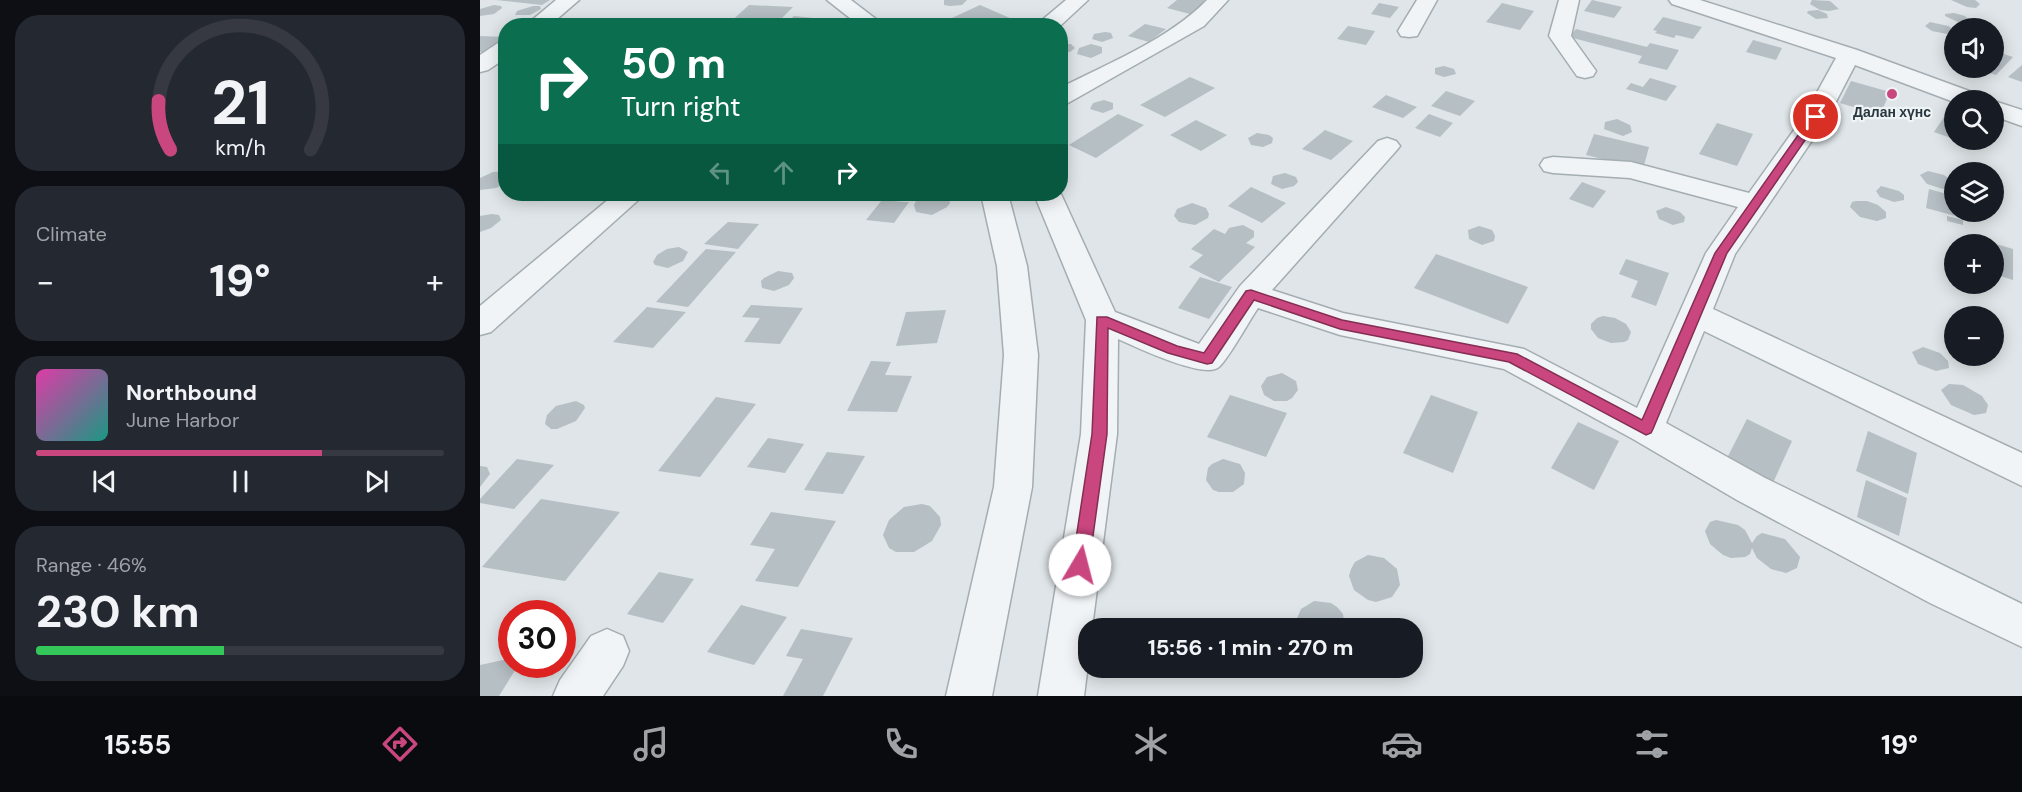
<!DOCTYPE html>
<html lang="en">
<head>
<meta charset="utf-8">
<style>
	:root { --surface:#171b24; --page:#242831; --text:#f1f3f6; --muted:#9ea1a6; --line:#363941; --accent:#ca467f }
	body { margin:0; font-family:"DM Sans",sans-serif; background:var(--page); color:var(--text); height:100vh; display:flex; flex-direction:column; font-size:22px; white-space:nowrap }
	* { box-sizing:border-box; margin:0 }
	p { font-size:20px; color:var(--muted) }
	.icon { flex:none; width:33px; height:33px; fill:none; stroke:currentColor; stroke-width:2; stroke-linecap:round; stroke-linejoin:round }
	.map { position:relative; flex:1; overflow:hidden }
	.side { display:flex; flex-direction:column; gap:15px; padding:15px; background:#0d0f14; width:480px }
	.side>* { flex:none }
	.banner { position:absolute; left:18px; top:18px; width:570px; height:183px; border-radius:24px; box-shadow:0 3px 15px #0003; background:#0b6e4f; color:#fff; overflow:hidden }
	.fabs { position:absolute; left:1464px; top:18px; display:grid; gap:12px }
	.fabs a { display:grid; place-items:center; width:60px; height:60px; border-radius:50%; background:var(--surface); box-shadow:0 3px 15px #0003; font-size:30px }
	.speed { position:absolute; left:18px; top:600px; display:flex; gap:12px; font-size:30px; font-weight:700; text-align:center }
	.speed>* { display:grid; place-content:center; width:78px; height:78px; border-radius:50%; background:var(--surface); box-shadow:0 3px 15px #0003; line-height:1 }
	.speed .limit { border:9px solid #d22; background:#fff; color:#111 }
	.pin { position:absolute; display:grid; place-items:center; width:51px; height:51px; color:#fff; margin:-26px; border:3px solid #fff; border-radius:50%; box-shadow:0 2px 6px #0007 }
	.me { position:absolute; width:66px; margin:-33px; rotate:8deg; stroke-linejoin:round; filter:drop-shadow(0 0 4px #0008) }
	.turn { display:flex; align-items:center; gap:21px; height:126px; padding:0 24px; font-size:27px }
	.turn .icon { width:78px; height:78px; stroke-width:2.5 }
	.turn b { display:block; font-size:42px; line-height:51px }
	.lanes { display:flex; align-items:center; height:57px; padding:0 24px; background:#0003; justify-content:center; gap:30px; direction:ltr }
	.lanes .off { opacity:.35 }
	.big { font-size:45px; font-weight:700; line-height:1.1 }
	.side .tile { flex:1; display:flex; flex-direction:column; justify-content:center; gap:9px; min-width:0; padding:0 21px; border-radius:24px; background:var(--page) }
	.side .dial { align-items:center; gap:0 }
	.dial svg { height:156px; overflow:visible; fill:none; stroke:var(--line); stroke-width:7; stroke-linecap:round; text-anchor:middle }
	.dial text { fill:var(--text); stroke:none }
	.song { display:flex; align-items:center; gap:18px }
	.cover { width:72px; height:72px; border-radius:9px; background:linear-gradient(135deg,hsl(320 70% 55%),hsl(170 70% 35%)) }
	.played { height:6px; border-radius:3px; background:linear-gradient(90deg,var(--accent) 70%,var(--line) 70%) }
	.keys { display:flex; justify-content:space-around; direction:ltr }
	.heat { display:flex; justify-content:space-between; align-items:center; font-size:33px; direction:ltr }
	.charge { height:9px; border-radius:4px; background:linear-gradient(90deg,#34c759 46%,var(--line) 0) }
	.trip { position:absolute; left:598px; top:618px; width:345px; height:60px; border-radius:24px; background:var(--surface); box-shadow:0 3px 15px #0003; font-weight:700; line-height:60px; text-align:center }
	.tabs { display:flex; height:96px; justify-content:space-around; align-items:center; background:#090b0e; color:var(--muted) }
	.tabs .icon { width:42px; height:42px }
	.tabs .current { color:var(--accent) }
	.tabs b { font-size:27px; color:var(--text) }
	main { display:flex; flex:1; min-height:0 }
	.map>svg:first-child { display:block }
</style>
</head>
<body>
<main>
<section class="side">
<div class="tile dial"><svg viewBox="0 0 100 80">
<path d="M14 69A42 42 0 1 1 86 69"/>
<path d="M14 69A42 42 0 0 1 8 44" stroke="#ca467f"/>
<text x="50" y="56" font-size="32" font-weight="700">21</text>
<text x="50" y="72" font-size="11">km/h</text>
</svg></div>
<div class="tile"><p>Climate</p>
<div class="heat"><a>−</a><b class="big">19°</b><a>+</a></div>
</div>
<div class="tile">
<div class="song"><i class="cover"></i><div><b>Northbound</b><p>June Harbor</p></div></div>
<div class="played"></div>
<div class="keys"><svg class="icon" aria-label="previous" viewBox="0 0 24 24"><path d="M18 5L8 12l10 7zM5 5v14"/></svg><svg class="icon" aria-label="pause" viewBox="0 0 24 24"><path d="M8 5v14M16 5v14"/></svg><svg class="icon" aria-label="next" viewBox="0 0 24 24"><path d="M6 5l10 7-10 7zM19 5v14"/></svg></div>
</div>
<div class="tile"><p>Range · 46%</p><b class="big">230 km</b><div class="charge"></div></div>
</section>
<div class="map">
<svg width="1542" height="696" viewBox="0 0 1542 696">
	<rect width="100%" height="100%" fill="#dfe5e8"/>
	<g fill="#b6bfc4">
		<path d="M16,0h54l-8,5z"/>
		<path d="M464,0h23l-5,5 -12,1 -6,-1z"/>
		<path d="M697,0h26l3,1 -16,13 -23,-6z"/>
		<path d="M1112,0l30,7 -8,11 -30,-7z"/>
		<path d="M1332,0l18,1 9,8 -10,2 -9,-1 -10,-6z"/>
		<path d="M1471,0h24l5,4 -4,4 -9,-1z"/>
		<path d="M899,3l20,4 -9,11 -19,-4z"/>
		<path d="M1022,3l32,8 -14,19 -34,-8z"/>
		<path d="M14,5l7,1 1,2 -8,6 -14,2v-7z"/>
		<path d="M269,5l44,2 -19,19h-48z"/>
		<path d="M500,5l44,19h-85z"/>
		<path d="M53,6h7l1,3 -11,6h-15l2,-4z"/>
		<path d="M1338,10l9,4 1,4 -12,1 -9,-6 1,-2z"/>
		<path d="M1474,13l11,3 5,5 -12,1 -13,-6v-2z"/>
		<path d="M314,16l19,2 -9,8h-21z"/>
		<path d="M1183,17l39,10 -9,12 -17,-4 -2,3 -19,-5 2,-2 -4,-1z"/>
		<path d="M1450,22l18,4 5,3v4l-6,1 -15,-3 -7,-5z"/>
		<path d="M665,24l21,5 -17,13 -21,-6z"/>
		<path d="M868,26l27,5 -9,14 -29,-6z"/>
		<path d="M1096,29l71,18 3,-4 29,7 -12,20 -29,-7 4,-7 -73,-19z"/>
		<path d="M625,32l6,1 2,5 -11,4 -10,-3 2,-5z"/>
		<path d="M0,36l25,1 -22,15h-3z"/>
		<path d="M1273,40l29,8 -6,12 -30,-8z"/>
		<path d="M580,44h11l4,4 -5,4 -10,1z"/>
		<path d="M611,44l11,3v6l-11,5 -14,-4 2,-6z"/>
		<path d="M1514,51l19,6 -17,18 -21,-7h19z"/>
		<path d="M1542,65v17l-14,-5z"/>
		<path d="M964,66l10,3 2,5 -12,3 -9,-3v-6z"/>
		<path d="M710,77l25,11 -50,29 -25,-12z"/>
		<path d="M1170,78l27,8 -11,15 -40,-12 5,-6 12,4z"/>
		<path d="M1371,81l39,11 -10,23 -40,-12z"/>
		<path d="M966,91l29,10 -15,15 -29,-10z"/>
		<path d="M906,95l31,12 -14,11 -31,-11z"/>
		<path d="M624,100l9,3v6l-10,4 -13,-4 3,-6z"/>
		<path d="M638,114l26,11 -48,33 -27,-13z"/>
		<path d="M949,114l24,9 -13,14 -25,-9z"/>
		<path d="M1464,117l10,4v18l-20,-7z"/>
		<path d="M1137,119l13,6 2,7 -9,4 -19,-7 1,-7z"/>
		<path d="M716,120l31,15 -26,16 -31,-16z"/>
		<path d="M1237,123l36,11 -16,32 -38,-12z"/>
		<path d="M845,130l28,11 -22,19 -29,-11z"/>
		<path d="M777,133l12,2 4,3 -1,5 -9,4 -12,-2 -3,-7z"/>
		<path d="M1114,134l55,13 -6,22 -57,-14z"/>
		<path d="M26,171v12l-10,5 -16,2v-12l13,-6z"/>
		<path d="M1448,171l16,4 8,6 1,5 -10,3 -16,-5 -7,-9z"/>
		<path d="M805,173l11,4 2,5 -4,4 -12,3 -11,-5 2,-8z"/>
		<path d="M1102,182l24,9 -13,17 -24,-9z"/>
		<path d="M1401,186l18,5 5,4v5l-10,2 -14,-5 -4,-6z"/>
		<path d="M771,187l35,16 -24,20 -34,-17z"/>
		<path d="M1449,189l25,7v16h5v5l-33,-9z"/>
		<path d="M452,194l16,3 2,6 -3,4 -15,8 -16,-3 -2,-7 2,-4z"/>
		<path d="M402,200l22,2h5l-15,21 -28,-3z"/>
		<path d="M1376,201h11l11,4 8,7v6l-9,3 -17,-4 -10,-10 2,-5z"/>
		<path d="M712,203l14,5 3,6 -1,4 -13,7 -16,-3 -5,-6 3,-7z"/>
		<path d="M1186,207l14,5 5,5 -1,5 -11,3 -14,-6 -3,-8z"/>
		<path d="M12,214l7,1 2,5 -10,8 -11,4v-16z"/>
		<path d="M1467,216l16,4v5l-16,-4z"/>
		<path d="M248,222l31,2 -21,25 -34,-5z"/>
		<path d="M763,225l11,6v6l-8,6 9,4 -36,35 -30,-15 14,-12 -12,-6 23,-20 11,5 4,-6z"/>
		<path d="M999,226l13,4 3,6 -1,5 -12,4 -13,-6 -1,-9z"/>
		<path d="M1489,236l44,13v31l-19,-6v-30h-26z"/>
		<path d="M199,247l9,5 -5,9 -15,7 -13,-3 -2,-3 4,-7 10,-6z"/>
		<path d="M226,249l30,3 -48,55 -32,-5z"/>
		<path d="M956,254l92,33 -20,37 -94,-36z"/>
		<path d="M1146,259l43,14 -13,33 -25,-9 7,-16 -19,-7z"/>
		<path d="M298,271l14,2 2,5 -5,7 -15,6 -12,-3 -1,-7 3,-3z"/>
		<path d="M720,277l32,10 -23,32 -31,-11z"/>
		<path d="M271,305l52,3 -23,36 -36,-2 16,-24 -18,-1z"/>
		<path d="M167,307l39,5 -33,36 -40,-6z"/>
		<path d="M466,310l-9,33 -41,3 10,-34z"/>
		<path d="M1123,316l12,2 11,6 5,8 -3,8 -4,2 -13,1 -13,-5 -7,-9v-5l6,-6z"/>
		<path d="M1443,347l17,6 8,8 1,7 -13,3 -18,-7 -6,-12z"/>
		<path d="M391,361l20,1 -6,13 27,1 -15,36 -50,-1z"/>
		<path d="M802,373l14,8 2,9 -6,8 -5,3h-13l-10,-6 -3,-9 6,-9z"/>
		<path d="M1469,384l14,1 19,11 6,9 -2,8 -12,2 -23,-10 -10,-15z"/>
		<path d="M750,395l57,18 -21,44 -59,-20z"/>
		<path d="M951,395l47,17 -25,61 -50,-20z"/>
		<path d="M236,397l40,7 -56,73 -42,-6z"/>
		<path d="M96,401l8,4 1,3 -9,13 -19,8h-6l-6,-5 2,-9 9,-9z"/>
		<path d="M1267,419l45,22 -20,44 -47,-23z"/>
		<path d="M1098,422l41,19 -25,49 -43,-22z"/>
		<path d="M1388,431l49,22 -9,41 -52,-23z"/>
		<path d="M288,438l36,6 -19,29 -38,-6z"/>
		<path d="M347,452l38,4 -22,38 -39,-4z"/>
		<path d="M37,459l37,6 -40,44 -34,-6v-4z"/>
		<path d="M743,459l17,5 5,9 -1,11 -11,8h-14l-6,-2 -7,-10 2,-12 4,-4z"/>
		<path d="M0,466l7,1 3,7 -10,13z"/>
		<path d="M1386,480l41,18 -8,38 -42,-19z"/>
		<path d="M61,499l79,13 -55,69 -83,-14z"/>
		<path d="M442,504l8,2 10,11 1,8 -9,16 -18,11h-18l-7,-4 -6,-13 6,-15 15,-13z"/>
		<path d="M291,512l65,9 -38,66 -43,-6 20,-32 -25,-4z"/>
		<path d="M1236,520l22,5 7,5 7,13 5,-7 5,-3 23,6 15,18 -3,11 -11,5 -15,-4 -14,-11 -5,-10 -2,6 -5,3 -14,1 -8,-3 -13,-11 -5,-13 5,-9z"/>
		<path d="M888,555l16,3 13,11 3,16 -8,12 -16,5 -8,-2 -14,-10 -5,-14 2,-7 4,-7z"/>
		<path d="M179,572l35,7 -31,44 -36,-9z"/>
		<path d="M834,601l17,2 6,4 6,7 2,14h-49l-1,-5 6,-14z"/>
		<path d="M261,605l46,12 -33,48 -47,-13z"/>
		<path d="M321,629l52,9 -30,58h-40l20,-37 -17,-3z"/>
		<path d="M32,658v6h7l-20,32h-19v-31z"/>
	</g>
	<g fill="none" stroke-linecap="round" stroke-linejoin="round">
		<g stroke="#a4adb2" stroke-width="3">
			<g id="minor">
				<path d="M76,0h23l-30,26h-24z"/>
				<path d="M347,0h24l34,26h-25z"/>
				<path d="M586,0h22l-28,26h-25z"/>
				<path d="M727,0h21l-24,26 -136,77 -8,2v-17c49,-25 109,-49 147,-88z"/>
				<path d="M937,0h20l-20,36 -8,1 -8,-1 -3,-5z"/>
				<path d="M1079,0h20l-8,36 25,35 -3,5 -8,2 -8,-2 -28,-40z"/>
				<path d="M1189,0h31l157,50 123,45 4,5 -30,2 -99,-37 -27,52 -93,137 -22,55 309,144v33l-318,-155 -38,92 99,55 257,126v43l-92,-44 -193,-103 -104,-61 -129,-70 -164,-34 -82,-27c-9,13 -29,50 -39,59 -14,13 -83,-20 -101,-28l-1,95 -25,194h-3v28l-5,40h-46l43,-262 5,-114 -52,-126h27l54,118 84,32 41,-58 138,-145 9,-3 9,3 4,5 -4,5 -124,139 71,23 181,36 113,59 69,-155 32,-46 -108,-29 -77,-5 -9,-2 -4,-6 4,-6 9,-2 78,5 118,31 55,-77 32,-58 -164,-54z"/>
				<path d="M26,42v16l-18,12 -8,2v-17l18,-12z"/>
				<path d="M1514,101l28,9v16l-28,-10z"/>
				<path d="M135,194h30l-154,138 -11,3v-29z"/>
				<path d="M501,194h27l19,72 11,89 -6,132 -40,209h-46l48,-209 10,-132 -7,-89z"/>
				<path d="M127,629l16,7 6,15 -6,15 -20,30h-50l7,-16 31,-44z"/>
			</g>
		</g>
		<use href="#minor" fill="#f1f4f6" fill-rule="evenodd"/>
	</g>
	<path fill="#ca467f" stroke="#832e53" stroke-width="1.5" d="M1333,114l8,3 -94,136 -74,176 -2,4 -5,2 -137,-73 -169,-33 -86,-29 -42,63 -5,1 -39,-11 -60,-25 -1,106 -18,131 -3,5 -6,3 -6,-3 -2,-5 20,-131 5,-117h10l70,29 27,7 42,-62 5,-1 91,30 175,34 125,66 73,-167z"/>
	<circle fill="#ca467f" stroke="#eef3f5" stroke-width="2" cx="1412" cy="94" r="6"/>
	<g text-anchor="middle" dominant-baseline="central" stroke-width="4.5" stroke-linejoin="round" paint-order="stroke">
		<g font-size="14" font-weight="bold" fill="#28363e" stroke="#eef3f5">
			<text x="1412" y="112">Далан хүнс</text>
		</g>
	</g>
</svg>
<div class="fabs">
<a><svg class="icon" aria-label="sound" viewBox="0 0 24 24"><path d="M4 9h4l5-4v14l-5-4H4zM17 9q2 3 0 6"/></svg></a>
<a><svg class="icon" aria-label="search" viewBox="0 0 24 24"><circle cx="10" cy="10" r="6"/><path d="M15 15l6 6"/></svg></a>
<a><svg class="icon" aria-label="layers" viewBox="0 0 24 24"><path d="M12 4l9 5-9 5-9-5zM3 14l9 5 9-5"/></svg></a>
<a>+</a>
<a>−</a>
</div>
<div class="speed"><div class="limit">30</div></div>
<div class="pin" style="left:1336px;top:117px;background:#d93025"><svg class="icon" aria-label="arrive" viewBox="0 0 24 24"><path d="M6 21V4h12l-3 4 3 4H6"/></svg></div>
<svg class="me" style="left:600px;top:565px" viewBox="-20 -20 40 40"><circle r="19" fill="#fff"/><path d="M0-13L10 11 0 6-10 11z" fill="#ca467f"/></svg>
<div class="trip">15:56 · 1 min · 270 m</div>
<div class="banner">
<div class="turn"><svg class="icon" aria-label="right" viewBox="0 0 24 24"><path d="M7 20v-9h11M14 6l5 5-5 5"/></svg><div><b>50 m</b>Turn right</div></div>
<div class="lanes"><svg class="icon off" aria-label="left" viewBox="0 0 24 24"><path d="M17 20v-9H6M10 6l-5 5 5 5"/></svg><svg class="icon off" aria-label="ahead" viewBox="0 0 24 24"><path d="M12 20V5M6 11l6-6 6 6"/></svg><svg class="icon" aria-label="right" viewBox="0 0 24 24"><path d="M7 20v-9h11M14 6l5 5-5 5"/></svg></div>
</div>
</div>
</main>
<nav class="tabs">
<b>15:55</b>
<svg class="icon current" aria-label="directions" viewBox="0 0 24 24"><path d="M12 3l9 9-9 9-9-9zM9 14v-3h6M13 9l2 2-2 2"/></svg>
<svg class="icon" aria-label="music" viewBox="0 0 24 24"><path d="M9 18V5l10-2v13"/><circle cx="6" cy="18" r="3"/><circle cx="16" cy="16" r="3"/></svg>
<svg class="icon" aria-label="phone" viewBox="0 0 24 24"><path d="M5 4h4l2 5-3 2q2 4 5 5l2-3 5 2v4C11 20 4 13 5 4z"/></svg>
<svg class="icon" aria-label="climate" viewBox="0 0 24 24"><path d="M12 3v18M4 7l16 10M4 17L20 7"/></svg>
<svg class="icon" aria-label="car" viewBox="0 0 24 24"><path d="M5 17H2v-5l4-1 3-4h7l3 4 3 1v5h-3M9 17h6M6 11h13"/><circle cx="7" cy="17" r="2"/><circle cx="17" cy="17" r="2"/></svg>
<svg class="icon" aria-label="filters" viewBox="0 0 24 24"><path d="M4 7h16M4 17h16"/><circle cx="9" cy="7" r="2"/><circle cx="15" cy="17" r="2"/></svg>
<b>19°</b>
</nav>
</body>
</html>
